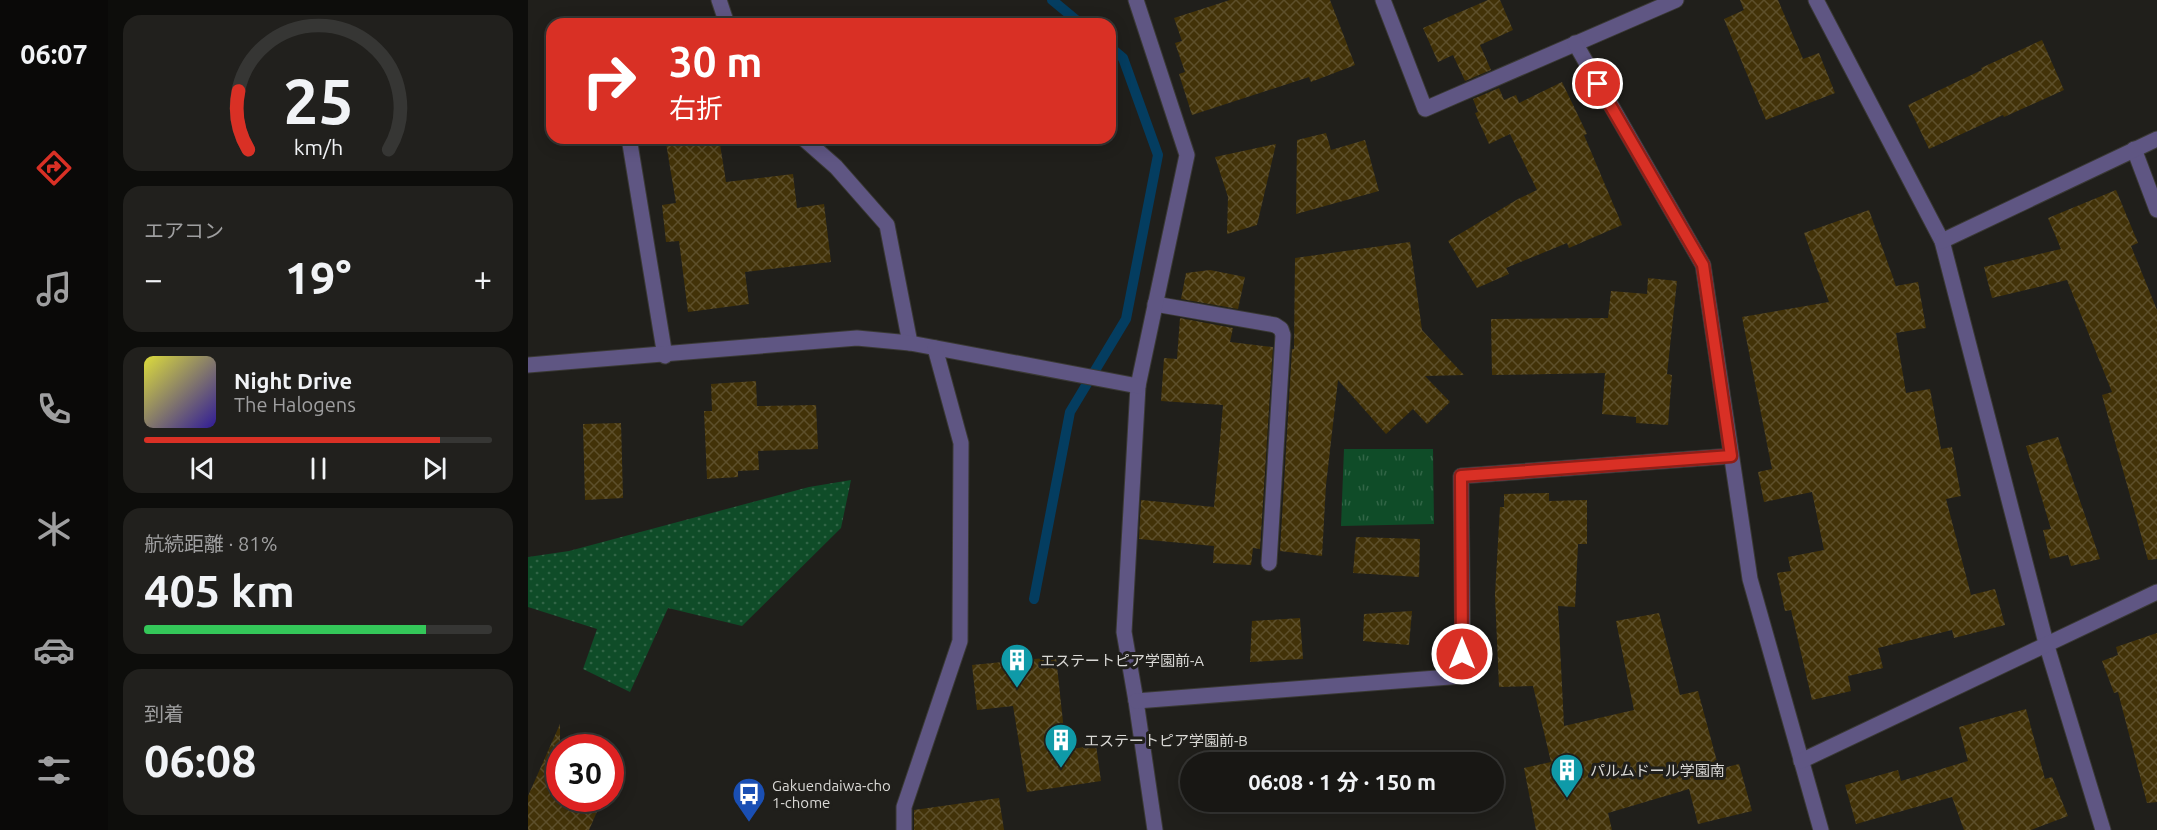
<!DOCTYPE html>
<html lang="ja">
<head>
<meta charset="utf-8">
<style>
	:root { --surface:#181714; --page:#21201d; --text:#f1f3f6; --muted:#9f9fa0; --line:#363634; --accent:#d93025 }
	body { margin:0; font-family:Ubuntu,"Noto Sans JP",sans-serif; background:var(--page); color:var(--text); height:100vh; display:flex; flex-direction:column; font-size:22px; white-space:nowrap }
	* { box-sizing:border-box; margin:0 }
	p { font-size:20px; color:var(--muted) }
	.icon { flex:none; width:33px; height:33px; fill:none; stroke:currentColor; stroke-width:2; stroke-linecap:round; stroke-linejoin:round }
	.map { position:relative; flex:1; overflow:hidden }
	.drawer { display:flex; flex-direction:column; gap:15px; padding:15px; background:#0d0d0b; width:420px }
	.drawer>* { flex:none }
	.hud { position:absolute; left:18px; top:18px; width:570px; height:126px; border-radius:18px; box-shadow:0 3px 15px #0003,0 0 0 2px var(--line); background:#d93025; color:#fff; overflow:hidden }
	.speed { position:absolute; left:18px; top:734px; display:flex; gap:12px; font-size:30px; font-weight:700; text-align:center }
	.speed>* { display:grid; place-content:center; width:78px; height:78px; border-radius:50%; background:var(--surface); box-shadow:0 3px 15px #0003,0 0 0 2px var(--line); line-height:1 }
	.speed .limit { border:9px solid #d22; background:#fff; color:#111 }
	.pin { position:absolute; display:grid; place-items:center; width:51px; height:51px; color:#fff; margin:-26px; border:3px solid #fff; border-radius:50%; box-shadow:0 2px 6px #0007 }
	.me { position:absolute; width:66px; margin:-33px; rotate:0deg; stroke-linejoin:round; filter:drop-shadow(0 0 4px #0008) }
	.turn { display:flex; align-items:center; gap:21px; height:126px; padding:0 24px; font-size:27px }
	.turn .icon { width:78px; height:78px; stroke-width:2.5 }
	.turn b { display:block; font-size:42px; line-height:51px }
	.big { font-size:45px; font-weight:700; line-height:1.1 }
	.drawer .widget { flex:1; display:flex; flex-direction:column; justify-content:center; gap:9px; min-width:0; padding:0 21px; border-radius:18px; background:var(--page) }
	.drawer .dial { align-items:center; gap:0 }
	.dial svg { height:156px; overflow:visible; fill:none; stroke:var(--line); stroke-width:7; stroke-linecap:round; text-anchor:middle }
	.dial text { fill:var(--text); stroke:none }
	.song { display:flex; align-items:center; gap:18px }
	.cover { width:72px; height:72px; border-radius:9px; background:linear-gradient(135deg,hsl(60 70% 55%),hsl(250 70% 35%)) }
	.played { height:6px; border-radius:3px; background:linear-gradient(90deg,var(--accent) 85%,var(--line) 85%) }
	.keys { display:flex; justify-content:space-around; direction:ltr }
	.heat { display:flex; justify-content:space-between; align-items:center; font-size:33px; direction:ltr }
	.charge { height:9px; border-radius:4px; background:linear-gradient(90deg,#34c759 81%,var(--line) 0) }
	.trip { position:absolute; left:652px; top:752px; width:324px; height:60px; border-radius:30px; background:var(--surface); box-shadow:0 3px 15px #0003,0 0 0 2px var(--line); font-weight:700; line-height:60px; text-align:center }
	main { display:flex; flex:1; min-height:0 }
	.tab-bar { display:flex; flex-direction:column; width:108px; justify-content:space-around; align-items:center; background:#0a0908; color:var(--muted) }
	.tab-bar .icon { width:42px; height:42px }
	.tab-bar .on { color:var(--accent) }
	.tab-bar b { font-size:27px; color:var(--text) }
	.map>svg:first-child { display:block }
</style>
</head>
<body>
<main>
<nav class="tab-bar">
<b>06:07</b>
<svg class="icon on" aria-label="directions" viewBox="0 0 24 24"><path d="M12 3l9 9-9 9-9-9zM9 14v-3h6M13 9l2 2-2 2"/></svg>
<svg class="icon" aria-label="music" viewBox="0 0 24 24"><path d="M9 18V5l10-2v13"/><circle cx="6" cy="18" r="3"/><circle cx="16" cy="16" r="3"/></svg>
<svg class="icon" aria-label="phone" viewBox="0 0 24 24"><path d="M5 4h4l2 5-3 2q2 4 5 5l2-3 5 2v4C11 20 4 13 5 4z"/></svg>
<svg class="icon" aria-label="climate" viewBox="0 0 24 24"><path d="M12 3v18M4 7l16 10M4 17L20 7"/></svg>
<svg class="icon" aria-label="car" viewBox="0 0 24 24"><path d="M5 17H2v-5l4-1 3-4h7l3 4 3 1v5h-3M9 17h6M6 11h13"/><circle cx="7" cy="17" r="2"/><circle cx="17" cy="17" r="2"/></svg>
<svg class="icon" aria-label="filters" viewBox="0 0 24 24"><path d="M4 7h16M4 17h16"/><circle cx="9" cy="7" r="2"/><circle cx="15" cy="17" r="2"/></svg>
</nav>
<section class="drawer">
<div class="widget dial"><svg viewBox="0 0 100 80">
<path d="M14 69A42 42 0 1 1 86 69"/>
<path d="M14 69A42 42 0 0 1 9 39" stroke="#d93025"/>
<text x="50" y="56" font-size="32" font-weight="700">25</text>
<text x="50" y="72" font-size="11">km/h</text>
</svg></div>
<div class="widget"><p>エアコン</p>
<div class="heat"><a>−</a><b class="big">19°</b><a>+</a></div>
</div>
<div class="widget">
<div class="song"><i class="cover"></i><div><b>Night Drive</b><p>The Halogens</p></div></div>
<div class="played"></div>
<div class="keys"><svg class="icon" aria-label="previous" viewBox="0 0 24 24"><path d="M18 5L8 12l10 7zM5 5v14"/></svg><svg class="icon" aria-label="pause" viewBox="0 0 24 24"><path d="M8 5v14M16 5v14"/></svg><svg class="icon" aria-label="next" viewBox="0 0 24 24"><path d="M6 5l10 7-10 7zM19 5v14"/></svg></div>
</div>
<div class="widget"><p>航続距離 · 81%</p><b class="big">405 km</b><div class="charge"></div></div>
<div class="widget"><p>到着</p><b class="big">06:08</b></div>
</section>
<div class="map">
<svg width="1629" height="830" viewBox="0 0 1629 830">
	<defs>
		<pattern id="grass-dots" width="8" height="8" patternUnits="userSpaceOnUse" patternTransform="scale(1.5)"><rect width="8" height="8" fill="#0f4c28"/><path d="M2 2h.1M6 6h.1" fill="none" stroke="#316546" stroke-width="1.8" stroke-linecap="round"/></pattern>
		<pattern id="park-tufts" width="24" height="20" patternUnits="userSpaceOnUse" patternTransform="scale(1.5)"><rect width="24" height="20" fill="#0f4c28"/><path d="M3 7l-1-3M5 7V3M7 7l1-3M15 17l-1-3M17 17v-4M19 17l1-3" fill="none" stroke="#316546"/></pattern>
		<pattern id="building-cross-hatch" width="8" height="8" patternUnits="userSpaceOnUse" patternTransform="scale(1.5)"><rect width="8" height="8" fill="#423208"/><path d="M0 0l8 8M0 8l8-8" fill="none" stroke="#5d4f2b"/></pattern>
	</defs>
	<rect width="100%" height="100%" fill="#201f1b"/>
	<path fill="url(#grass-dots)" d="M323,480l-10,48 -99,98 -74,-18 -38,84 -47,-23 14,-40 -69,-22v-50l41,-6 240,-64z"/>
	<path fill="url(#park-tufts)" d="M816,449h89l1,75 -93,2z"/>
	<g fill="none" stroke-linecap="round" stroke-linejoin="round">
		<g stroke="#043d60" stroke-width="10">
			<path d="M524,0l29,24"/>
			<path d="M506,599l36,-187 56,-93 32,-164 -35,-97 -13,-11"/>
		</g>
	</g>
	<g fill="url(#building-cross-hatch)">
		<path d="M702,0h100l25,65 -44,17 -2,-5 -117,38 -13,-41 6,-2 -10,-29 7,-2 -8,-23z"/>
		<path d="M960,0h12l13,30 -33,15 11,25 -26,11 -12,-26 -15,7 -15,-34z"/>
		<path d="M1212,0h38l25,59 16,-6 16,40 -69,27 -42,-101 20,-9z"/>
		<path d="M1514,40l22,50 -60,27 -1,-2 -74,34 -21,-44 74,-35 -1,-2z"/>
		<path d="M1034,82l25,52 -3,1 38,90 -53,23 -2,-5 -61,25 3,6 -32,14 -29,-47 70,-42 19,-9 -27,-56 -21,10 -14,-31 3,-1 -5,-13 26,-11 5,12 12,-5 3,8z"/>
		<path d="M798,133l5,17 34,-10 14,51 -83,23 1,-74z"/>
		<path d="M147,138h44l7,44 67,-8 4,34 27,-4 7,58 -86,10 4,32 -61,8 -9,-71 -13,1 -4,-37 14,-2 -10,-60 10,-1z"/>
		<path d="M748,144l-19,81 -30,9 1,-37 -13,-40z"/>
		<path d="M1588,190l22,53 -7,3 26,64v249l-9,1 -46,-165 10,-3 -45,-112 -75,18 -8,-31 77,-18 -13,-31z"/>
		<path d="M1341,210l27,76 22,-4 8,46 -30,5 10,60 24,-4 11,60 11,-2 9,49 -15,3 25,96 24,-6 10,36 -51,13 -2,-8 -74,18 5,20 -35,8 3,15 -39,9 -21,-90 -6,1 -8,-38 14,-2 -3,-14 36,-7 -12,-58 -48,10 -6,-30 14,-3 -30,-152 87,-15 -25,-69z"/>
		<path d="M882,242l12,88 42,45 -39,1 25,26 -23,22 -14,-15 -27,25 -48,-54 -12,105 -4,71 -42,-5 12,-202h2l1,-91z"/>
		<path d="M682,270l35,7 -7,32 -57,-10 5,-26z"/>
		<path d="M1120,278l29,3 -10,93 5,1 -4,50 -32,-2v-6l-34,-3 3,-41 -113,2 -1,-56 117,-1 3,-27 36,3z"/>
		<path d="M652,318l53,10 -3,14 43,5 -13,202 -7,-1 -2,17 -38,-2 1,-17 -75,-7 2,-39 73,7 9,-102 -62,-4 3,-43 13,1z"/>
		<path d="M228,381l1,25 59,-1 2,44 -60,2 1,19 -21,1v6l-31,2 -3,-68h8l-1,-27z"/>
		<path d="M93,423l2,75 -38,2 -2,-76z"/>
		<path d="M1530,437l42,122 -29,7 -3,-11 -18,4 -7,-29 8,-1 -25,-83z"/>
		<path d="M1021,493v8l38,-1v44h-9l-3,63 -17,-1 6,120 70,-16 -18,-89 43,-8 21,82 18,-4 21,78 20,-5 13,47 -54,13 -9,-35 -81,24 4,17h-76l-12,-62 27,-6 -18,-76 -34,1 -4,-92 5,-88h4v-13z"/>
		<path d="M828,537l64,2 -1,38 -66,-4z"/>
		<path d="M884,611l-3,34 -46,-4 1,-27z"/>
		<path d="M772,618l3,41 -53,3 2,-41z"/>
		<path d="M1629,633v169l-10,1 -29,-111 -4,1 -12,-32 16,-6 -2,-8z"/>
		<path d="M528,657l10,93 30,-5 5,36 -74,11 -14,-86 -36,4 -5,-45z"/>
		<path d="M1498,709l19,70 7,-2 16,39 -37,14h-67l-12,-33 -96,27 -11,-39 53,-15 3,11 67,-20 -9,-34z"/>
		<path d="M32,724v74h43l-14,32h-61v-34z"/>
		<path d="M471,798l5,32h-90v-20z"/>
	</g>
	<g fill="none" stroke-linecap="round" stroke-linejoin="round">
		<g stroke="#3a3935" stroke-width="17">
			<path id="lane" d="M627,304l120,21 6,4 2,6 -14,228"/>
		</g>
		<g stroke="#3a3935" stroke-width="17">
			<g id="street">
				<path d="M191,0l8,24"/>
				<path d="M608,0l51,155 -49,231 -14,246 12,69 19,129"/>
				<path d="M855,0l42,109 251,-109"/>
				<path d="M1288,0l126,241 104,402 57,187"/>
				<path d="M1047,43l128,222 47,314 71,251"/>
				<path d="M275,138l33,29 51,58 23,118"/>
				<path d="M102,144l35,212"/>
				<path d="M1606,149l23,61"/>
				<path d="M1414,241l215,-102"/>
				<path d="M0,365l329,-27 53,5 228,43"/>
				<path d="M608,701l327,-25 -2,-200 270,-20"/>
				<path d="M1273,761l356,-169"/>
				<path d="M376,830v-23l56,-166 1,-198 -26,-95"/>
			</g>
		</g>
		<use href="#lane" stroke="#5f5683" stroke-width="15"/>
		<use href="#street" stroke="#5f5683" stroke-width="15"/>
	</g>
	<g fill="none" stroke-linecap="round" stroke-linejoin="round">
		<g stroke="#8d1f18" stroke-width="15">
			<path id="route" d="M934,654l-1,-178 270,-20 -28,-191 -105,-181"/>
		</g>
		<use href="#route" stroke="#d93025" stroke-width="10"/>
	</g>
	<defs>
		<g id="building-pin" transform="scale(1.725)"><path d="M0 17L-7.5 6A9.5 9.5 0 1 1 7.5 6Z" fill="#0f9aa8" stroke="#201f1b"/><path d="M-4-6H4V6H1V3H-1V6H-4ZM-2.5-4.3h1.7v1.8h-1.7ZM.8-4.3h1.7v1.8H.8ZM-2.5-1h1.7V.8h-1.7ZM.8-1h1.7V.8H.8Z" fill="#fff"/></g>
		<g id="bus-pin" transform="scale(1.725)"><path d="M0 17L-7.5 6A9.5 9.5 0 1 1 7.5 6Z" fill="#1a4fb4" stroke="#201f1b"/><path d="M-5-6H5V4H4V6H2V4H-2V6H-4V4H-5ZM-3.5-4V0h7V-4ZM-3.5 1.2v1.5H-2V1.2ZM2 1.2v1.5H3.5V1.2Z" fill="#fff"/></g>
	</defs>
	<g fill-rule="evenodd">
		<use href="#building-pin" x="489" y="660"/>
		<use href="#building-pin" x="533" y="740"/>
		<use href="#building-pin" x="1039" y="770"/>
		<use href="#bus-pin" x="221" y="794"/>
	</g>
	<g text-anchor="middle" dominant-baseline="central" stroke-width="6" stroke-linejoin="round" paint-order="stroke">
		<g font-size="15" fill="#dad9d6" stroke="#201f1b" text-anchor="start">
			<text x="512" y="660">エステートピア学園前-A</text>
			<text x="556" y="740">エステートピア学園前-B</text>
			<text x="1062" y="770">パルムドール学園南</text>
			<text x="244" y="785">Gakuendaiwa-cho<tspan x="244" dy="17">1-chome</tspan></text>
		</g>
	</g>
</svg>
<div class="speed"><div class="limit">30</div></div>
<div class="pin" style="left:1070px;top:84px;background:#d93025"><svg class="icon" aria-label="arrive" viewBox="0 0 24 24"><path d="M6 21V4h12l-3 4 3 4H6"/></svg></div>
<svg class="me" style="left:934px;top:654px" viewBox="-20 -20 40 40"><circle r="17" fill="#d93025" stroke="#fff" stroke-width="3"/><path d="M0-11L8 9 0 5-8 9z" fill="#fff"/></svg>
<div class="trip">06:08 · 1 分 · 150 m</div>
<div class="hud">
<div class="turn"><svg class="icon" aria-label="right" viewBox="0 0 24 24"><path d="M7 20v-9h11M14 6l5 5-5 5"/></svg><div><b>30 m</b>右折</div></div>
</div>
</div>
</main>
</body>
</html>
